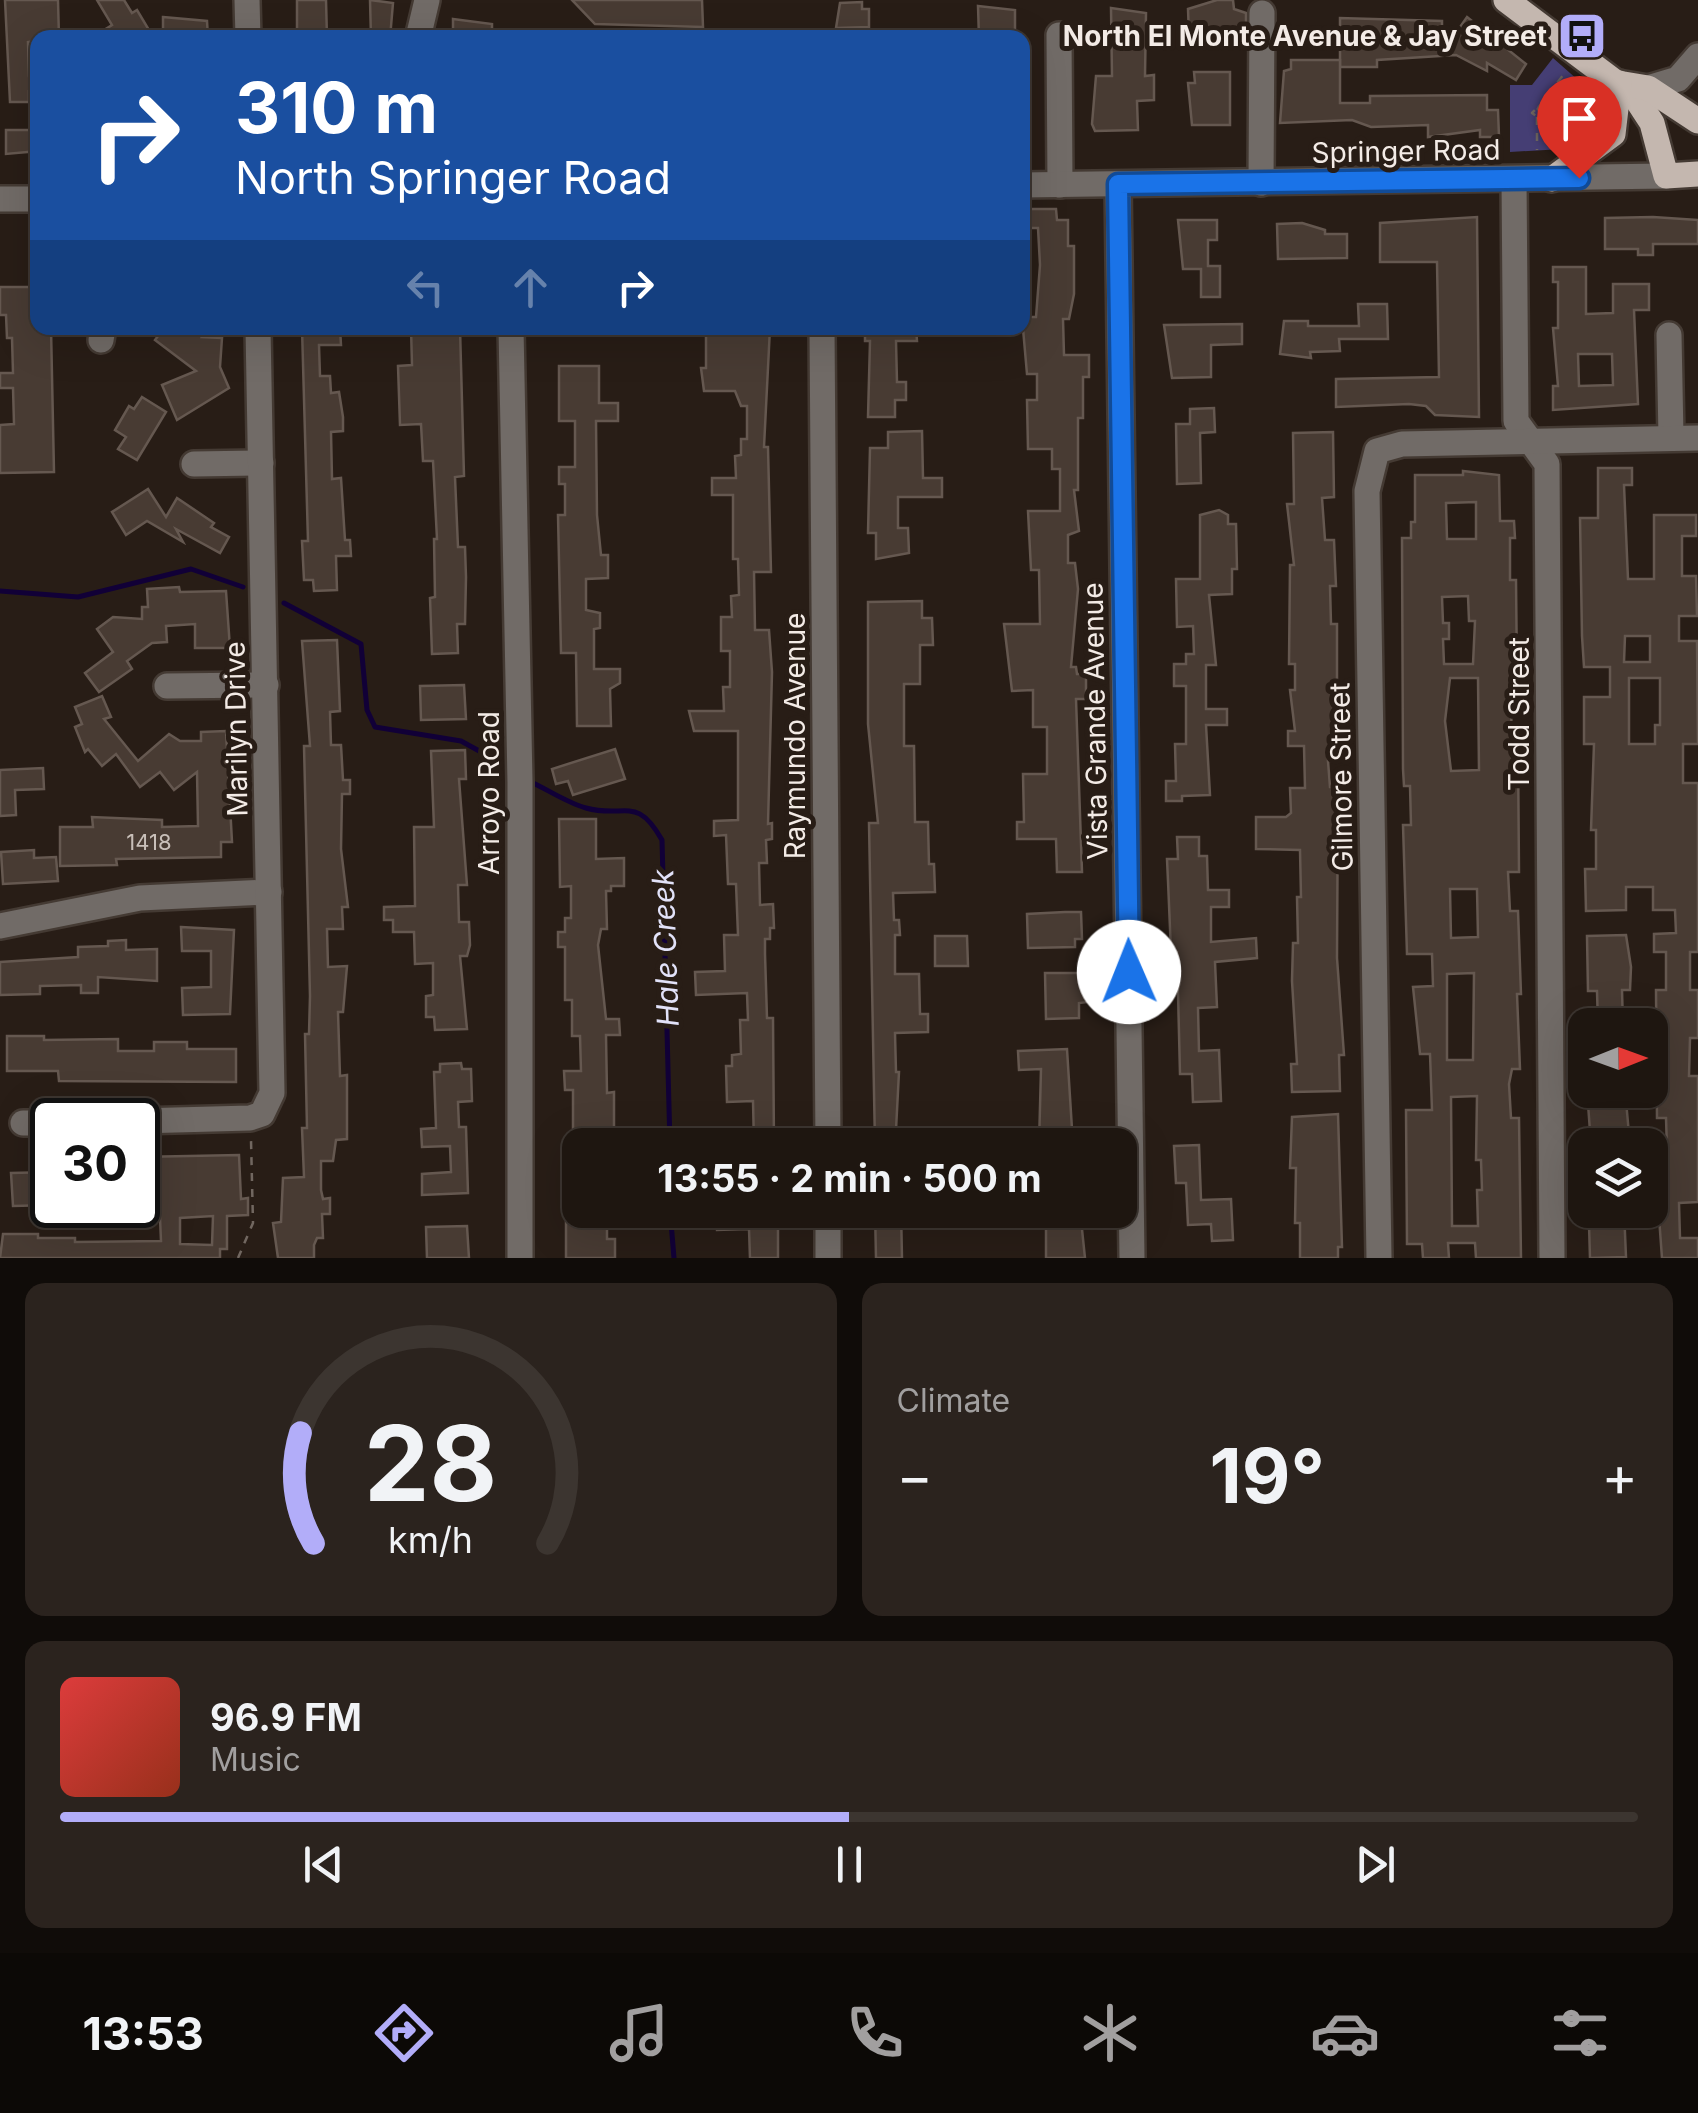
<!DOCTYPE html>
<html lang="en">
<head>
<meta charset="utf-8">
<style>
	:root { --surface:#1e1610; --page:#2b231e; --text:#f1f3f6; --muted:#a19f9f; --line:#3c3530; --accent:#b2adf9 }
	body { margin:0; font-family:Inter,sans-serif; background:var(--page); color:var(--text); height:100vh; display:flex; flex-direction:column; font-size:38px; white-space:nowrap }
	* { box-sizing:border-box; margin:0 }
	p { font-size:32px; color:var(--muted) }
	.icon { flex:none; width:55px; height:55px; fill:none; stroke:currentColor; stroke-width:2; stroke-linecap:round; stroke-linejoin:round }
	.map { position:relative; height:1258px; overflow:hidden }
	.side { display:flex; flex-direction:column; gap:25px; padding:25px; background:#100c09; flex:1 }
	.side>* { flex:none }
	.hud { position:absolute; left:30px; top:30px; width:1000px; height:305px; border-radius:20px; box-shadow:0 10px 40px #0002,0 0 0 2px var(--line); background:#1a4fa0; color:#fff; overflow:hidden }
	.needle { width:65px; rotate:89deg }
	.fabs { position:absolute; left:1568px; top:1008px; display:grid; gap:20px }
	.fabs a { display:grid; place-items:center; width:100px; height:100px; border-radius:20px; background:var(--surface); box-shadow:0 10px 40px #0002,0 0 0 2px var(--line); font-size:50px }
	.speed { position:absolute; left:30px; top:1098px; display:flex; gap:20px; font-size:50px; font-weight:700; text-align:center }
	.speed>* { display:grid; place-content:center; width:130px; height:130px; border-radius:50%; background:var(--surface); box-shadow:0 10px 40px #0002,0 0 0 2px var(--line); line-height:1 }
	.speed .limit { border:5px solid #111; border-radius:15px; background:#fff; color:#111 }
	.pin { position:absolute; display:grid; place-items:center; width:85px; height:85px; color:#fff; margin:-102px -42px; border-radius:50% 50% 50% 0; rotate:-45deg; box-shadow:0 0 10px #0007 }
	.pin .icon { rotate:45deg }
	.me { position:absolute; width:110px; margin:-55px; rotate:359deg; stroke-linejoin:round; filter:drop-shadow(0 0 8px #0008) }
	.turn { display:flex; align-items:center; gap:35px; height:210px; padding:0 40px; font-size:45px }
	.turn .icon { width:130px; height:130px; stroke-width:2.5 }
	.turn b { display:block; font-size:70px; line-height:85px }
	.lanes { display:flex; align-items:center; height:95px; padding:0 40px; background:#0003; justify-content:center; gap:50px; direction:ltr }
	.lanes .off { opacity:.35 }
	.big { font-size:75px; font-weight:700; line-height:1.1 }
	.side .card { flex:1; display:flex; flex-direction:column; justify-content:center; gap:15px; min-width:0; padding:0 35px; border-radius:20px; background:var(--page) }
	.side .dial { align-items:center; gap:0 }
	.dial svg { height:260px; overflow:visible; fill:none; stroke:var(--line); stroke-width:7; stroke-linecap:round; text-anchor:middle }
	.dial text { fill:var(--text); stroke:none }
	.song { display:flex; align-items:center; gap:30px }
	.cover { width:120px; height:120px; border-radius:15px; background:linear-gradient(135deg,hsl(0 70% 55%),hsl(10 70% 35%)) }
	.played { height:10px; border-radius:5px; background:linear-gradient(90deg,var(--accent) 50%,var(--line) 50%) }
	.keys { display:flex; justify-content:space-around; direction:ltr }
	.heat { display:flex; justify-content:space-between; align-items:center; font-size:55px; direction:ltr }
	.side .tiles { flex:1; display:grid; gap:25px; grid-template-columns:1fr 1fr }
	.card:last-child { grid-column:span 2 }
	.trip { position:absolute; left:562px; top:1128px; width:575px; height:100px; border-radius:20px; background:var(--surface); box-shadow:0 10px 40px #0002,0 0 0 2px var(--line); font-weight:700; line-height:100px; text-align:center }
	.tabs { display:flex; height:160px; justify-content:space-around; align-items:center; background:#0c0906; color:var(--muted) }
	.tabs .icon { width:70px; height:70px }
	.tabs .current { color:var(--accent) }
	.tabs b { font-size:45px; color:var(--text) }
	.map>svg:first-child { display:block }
</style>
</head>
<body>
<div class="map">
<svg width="1698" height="1258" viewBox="0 0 1698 1258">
	<rect width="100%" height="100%" fill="#281d16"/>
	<path fill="#453e74" d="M1553,58l51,45 1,23 -42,23 -53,3v-67h22z"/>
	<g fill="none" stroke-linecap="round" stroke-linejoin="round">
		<g stroke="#110037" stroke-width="5">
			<path d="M0,591l78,6 113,-28 52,18"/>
			<path d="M284,603l77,41 6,66 8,17 86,14 31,17"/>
			<path d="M533,783c17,8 35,20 53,25 39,11 50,-14 76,32l8,305"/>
			<path d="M670,1210l4,48"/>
		</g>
	</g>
	<g fill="#483b33" stroke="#655850" stroke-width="2.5" fill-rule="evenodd">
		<path d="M5,0h53l1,38 -31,4 1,34h9v14l-9,1v11h-19z"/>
		<path d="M97,0h27l8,13 5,-3 12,20 -13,8h-45l21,-13z"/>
		<path d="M297,0h29l1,38h-30z"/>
		<path d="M370,0l23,3 -3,35h-19z"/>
		<path d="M572,0h130l1,27 -108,-3z"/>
		<path d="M1217,0h16l1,9 12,4v20l-57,3 -1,-27z"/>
		<path d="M862,2v7h7v18l-33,1 4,-25z"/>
		<path d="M978,6l37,4v24l-36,4z"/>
		<path d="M1111,8l35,5 -1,63 9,-1v25l-17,1 1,29 -43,1 -3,-7 4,-48h16z"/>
		<path d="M163,17l44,4 1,17h-45z"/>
		<path d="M1467,17l59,47 -10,16 -29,-17v8l-31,-16 -79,5v7h-37v-49l102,3v32z"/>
		<path d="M453,19l39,5v14h-39z"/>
		<path d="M1291,60h49v43h30v-7l117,-1v15h11l1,27h-19v-7l-52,7v-12l-57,2 -19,-7 -72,3 4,-52 7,-2z"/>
		<path d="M1194,72h36v53h-38l-4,-42h7z"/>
		<path d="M6,130h32v21l-32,3z"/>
		<path d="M1028,209h28l1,11h11v26h6v48l-5,25h-6l1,36h25v22h-6v41h-5v72h-4l5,41 -11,4v28h7l3,26 -7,78h5l1,7h9v25h-10l6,173h-25l-1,-33h-39v-17h7l-1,-48h24v-47h-14v-37l-21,1 -8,-67h36l-1,-54h-8l-3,-59h32v-42h-8v-20h-24l-1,-49h10v-26h-10l-5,-57h14l4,-52 -2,-37h-10z"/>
		<path d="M1477,217l2,200 -44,-2 -9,-9 -17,-2 -73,3v-28l103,-2 -2,-115h-57v-39z"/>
		<path d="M1653,217l45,3v24h-45v11h-15v-6h-33v-31z"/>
		<path d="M1178,220h39v20h-9v26h12v31h-19v-28h-18z"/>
		<path d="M1302,223l23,7v4h22v24l-69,1 -1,-35z"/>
		<path d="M1553,267h33v47l27,-1v-29h36v26h-15l4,94 -85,6v-24h5l-5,-58h5v-46h-5zM1578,354h34l1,31 -34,1z"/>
		<path d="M0,287h31l1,7h6v34h13l3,144 -54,1v-48l14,-1 -1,-36h-13v-15h13l-1,-35h-5l-1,-23h-6z"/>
		<path d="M1358,304h29l1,35h-49l1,12 -30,1 1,6 -31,-4 4,-33h24v5h51z"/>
		<path d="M1242,324v20l-31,1v32l-39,1 -8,-53z"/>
		<path d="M164,328h43l-5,9 20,1 -2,29 9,21 -52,32 -15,-35 34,-14 -41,-31z"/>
		<path d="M302,328h38l1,17h-22l1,31h10l1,17 8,-1 4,25v14l-12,1 1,47 9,-1 4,62h5l1,16h-15l1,34 -23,1 -1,-11h-9l-2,-39h6z"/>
		<path d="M411,328h49l4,148 -9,1 3,70h7l1,30 -1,47h-8l1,29 -26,1 -2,-56 5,-1 -1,-58h3l-4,-78h-10l-2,-37 -21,1 -2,-59 14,-1z"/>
		<path d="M706,328h64l-6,119h4l3,125h-17l1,58h14l3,42 -4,152 4,-1v16l-6,1 1,23h-8l1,42 13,-1 1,24h-4v11h-5v15l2,64h6l1,127h-20l-1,-44 -26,1 -1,-36h6v-11l9,-1 -1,-34h8l-1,-27 -51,2 -1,-23 30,-1 -1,-36h14l-2,-51h-8l-2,-49 -12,1v-15l24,-1v-89h-44l-5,-20h35l-1,-24h7v-36h-9v-34h11l-1,-21 8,-1 -1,-36h-5v-64h-21v-17h24l-1,-22 6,-1v-16h6v-33h-6l-6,-15h-31l-3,-23h5z"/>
		<path d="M865,328h51l1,13h-21l1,41h9v18h-11v17h-27l2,-76h-5z"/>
		<path d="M559,366h40v37h19v18h-22l1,94 4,40h7v23l-22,1v31l14,3v15l-6,1v40h26v14l-10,6 1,37h-34l-1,-73h-15l-3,-138h7v-31h-6v-17h16v-46h-16z"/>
		<path d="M142,397l24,15 -29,48 -19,-11 8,-12 -11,-7 14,-24 5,3z"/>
		<path d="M1214,408l1,24 -15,1 1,50 -24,1 -1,-60h14v-15z"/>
		<path d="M922,431l1,47h19v19h-44v31h10l1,25 -33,6v-26h-8l2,-85h18v-16z"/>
		<path d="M1333,432l1,65 -12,1 3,42h9l1,24 1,22h-6l1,38h6v137h-9l2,26h8l-1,171 7,97h-5l1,36 -48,1 -1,-28h6l-5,-83 1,-38h5l-1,-46h4l-1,-47 -44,-1v-32h30l5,-4 -1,-25h15l-1,-42h-16v-15h7l-5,-41h5v-26h-6l1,-99h4l-7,-61h7l-1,-71z"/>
		<path d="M1598,468h34v17h-8l4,94h26v-64h42v21h-14v40h14l1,40h-18v25h18l1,103h-15v39h15v169h-8v38h8v48h-8l-1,38h9v126l-19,1 1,35h18v20h-36l-3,-41 -1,-35h10l-2,-64h-9l-1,-128h10v-38h-12v-18l22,-1 -1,-23h-22v-23h-27v23l-40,1 -1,-42h11v-39h-5l3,-86h-10v-47h26v-30h-26l-2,-31 -2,-118h18zM1625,636h25v26h-26zM1629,678h31v47h-5v19h-26z"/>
		<path d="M1463,471l36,4 1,46h14l1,17h-5v42h6l1,97 -1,30h-5l1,39h6l1,126h-11l2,39h8l3,83h-4l3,75h-8l-3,15 2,34h8l2,140h-45l-1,-15h-27l1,15h-26l-1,-14h-15l-1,-134h26l-2,-56h-10l-7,-67 20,-1 -1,-32h-25l-4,-129h8l-1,-39h-6l-1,-17 -1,-231h9v-16h4v-47h48zM1476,502v37h-29l-1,-36zM1468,596l1,25h6l-2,43h-29l-1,-25h6v-16h-6l-1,-26zM1450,678h28l1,92 -28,1 -6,-50zM1450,889h27l1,48 -27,1zM1474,973l-1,87h-26v-86zM1477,1096l-1,64h5l1,30h-5l1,36h-26l-1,-129z"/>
		<path d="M148,489l18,28 11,-19 37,25 -3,4 18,10 -9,16 -44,-24 7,13 -36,-21 -21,14 -14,-23z"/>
		<path d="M1219,510l9,5v9h8l1,45h-5v25l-23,1 7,70h-10v44h21v16h-21l4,70 -28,1v5h-16v-20h10l-1,-37h11v-58h-12v-22h12v-10h8l-1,-28 -16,1 -1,-48h24v-64z"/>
		<path d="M179,587l1,5 46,-1 4,57h-35v-24l-29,2 1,16 -15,1 -25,18 5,8 -33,23 -14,-19 28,-21 -16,-23 16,-12 29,2v-12h6l-1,-18z"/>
		<path d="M922,601v17h10l1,27h-13v39h-16v62h10l1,76h13l1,42h5l1,28 -42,1 1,27h5l1,15h-5v39h24l1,40h8v18l-33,1 1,39h3l-3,58h50v15h-71l-6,-322h9l-10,-99v-122z"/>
		<path d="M337,640l3,71 -10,1 1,33h10l2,35h7v14h-8l-1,55 7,58h-6l1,22h-16l1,38 19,-1 -4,46h-5l2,64 7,-1v64l-11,1 -3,21h-12v29l2,9 7,-1v16h-8l1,24h-6l-3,7v13h-36l-5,-35 8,-1 2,-44 21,-1 -2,-49h5l-2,-94h4l1,-38 -6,-250h6l-8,-105z"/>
		<path d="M464,685l2,34 -45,1 -1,-34z"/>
		<path d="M102,696l9,21 -7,2 34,42 31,-27 11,7h21v-9l25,-1 6,111h-11v15l-105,2 1,6 -57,1v-39h33l-1,-10 70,3v7l36,-1 -1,-54 -23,18 -14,-18 -20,15 -24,-33 -14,12 -14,-17 -3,3 -10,-25 7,-3 -7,-17z"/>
		<path d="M615,749l10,30 -52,16 -5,-14 -12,3 -4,-15z"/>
		<path d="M465,750l1,29h-7l8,106h-9l1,37h10l1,23 -3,11h-7l7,73 -32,1 -1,-13h-8v-21l7,-1v-32l-18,1 -1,-32h-21v-12h-9v-13l31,-1 -1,-79h20l-3,-76z"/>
		<path d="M43,768l1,21 -29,1 1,25 -16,1v-46z"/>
		<path d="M559,819h37v40l28,-1v28h-13v5h-5l1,38h-6l-3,16 8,74h13l1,16h-14l1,58 7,-1v53h-41v-55h-8l-1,-19h17l-1,-35h-8v-36h-7v-53h-7v-15h7v-14h6v-32l-11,1z"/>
		<path d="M1177,837h22v19h8l1,34h21v17h-18v35l45,-4 1,20 -42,4 2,45 -19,1 1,43 20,-1 2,51 -28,1 -1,-28h-12l-3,-122h-6l-3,-71 -1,-22h11z"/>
		<path d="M34,850v8l22,-1 2,24 -55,3 -2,-32z"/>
		<path d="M1065,912h16l1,27h-7v8l-47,1 -1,-34z"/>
		<path d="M181,927l53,3 -4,84 -47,1 -1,-27 29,-1v-36h-29z"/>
		<path d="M1626,935l5,32 -1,23h-8l1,35h-25l-1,-34h-9l-1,-55z"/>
		<path d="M935,936h32l1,30h-33z"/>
		<path d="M126,940v10l31,-1v32l-59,-4v16h-17v-8l-41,1v8l-40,1v-33l78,-5v-10l30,-1v-5z"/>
		<path d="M1045,973h37v11h6v18l-9,1v15l-33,1z"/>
		<path d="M7,1036h37v4l74,-1v12h36v-9h33v7h49v33l-177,-1 -1,-10h-51z"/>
		<path d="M1067,1049l6,96h-34l2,-76 -22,1 -1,-19z"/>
		<path d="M461,1063l1,6h9l1,32 -14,1 1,25h7l2,66 -46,2v-21l29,-2 -1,-26 -28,1 -1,-18 15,-1 -2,-56h6v-8z"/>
		<path d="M1587,1090h38l5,55h-39z"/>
		<path d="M1338,1114l4,133h-4v11h-38v-35h-5l1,-55h-6l2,-51z"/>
		<path d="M1199,1145l2,55 30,-1 2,41 -21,1 -1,-17 -23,1 -2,-42h-10l-2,-37z"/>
		<path d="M239,1155l2,44 7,-1v17l-21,1v33h-7v9h-220l3,-24h35v4h37v4l86,-1 -2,-46 -21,1v-39zM213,1216l-1,29 -32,-1v-26z"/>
		<path d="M580,1158v52h27v29h8v19h-49v-99z"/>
		<path d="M52,1172v33l-39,1 -2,-33z"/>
		<path d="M716,1210h62v48h-28l-1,-29 -32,1z"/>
		<path d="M875,1210h26l1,48h-26z"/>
		<path d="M1053,1210h27l5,48h-39v-42h7z"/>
		<path d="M1610,1210h14l2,47 -36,1 -1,-33 22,-1z"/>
		<path d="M467,1226l2,32h-42l-1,-31z"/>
	</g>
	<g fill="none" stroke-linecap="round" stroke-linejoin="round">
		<g stroke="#443a33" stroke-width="30">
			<g id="minor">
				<path d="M247,0l1,38"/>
				<path d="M1059,35l1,150"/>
				<path d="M418,38l9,-38"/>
				<path d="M1648,88l30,-9 20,-23"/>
				<path d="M1514,180l2,241 31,43 5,794"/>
				<path d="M1261,183l1,-170"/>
				<path d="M1118,184l14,1074"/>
				<path d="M1022,185l644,-9"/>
				<path d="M0,199h38"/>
				<path d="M511,328l9,454v476"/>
				<path d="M822,328l6,817"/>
				<path d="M1669,335l2,102"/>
				<path d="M101,340l2,-12"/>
				<path d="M194,464l67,-1"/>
				<path d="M167,686l99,-1"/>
				<path d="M0,926l140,-28 129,-6"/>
				<path d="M138,1121l112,-3 12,-4 10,-21 -14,-765"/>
				<path d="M23,1123h29"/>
				<path d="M828,1210v48"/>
				<path d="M1379,1258l-12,-767 10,-40 25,-7 296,-6"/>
			</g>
		</g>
		<g stroke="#443a33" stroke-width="30">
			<g id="major">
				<path d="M1506,0l129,97 17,26 14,53 32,-2"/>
				<path d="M1624,84l24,4 50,33"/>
				<path d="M1552,179l61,-45 6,-51"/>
			</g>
		</g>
		<g stroke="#716760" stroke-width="2.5" stroke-dasharray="8 8" stroke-linecap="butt">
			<path d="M1537,108l5,5 -4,4 -6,-4z"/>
			<path d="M1538,108l26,-34"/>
			<path d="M1537,117v33"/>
			<path d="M238,1258l15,-35 -2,-83"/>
		</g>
		<use href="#minor" stroke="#716b67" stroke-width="25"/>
		<use href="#major" stroke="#c4b7af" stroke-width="25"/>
	</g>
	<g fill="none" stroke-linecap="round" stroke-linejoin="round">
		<g stroke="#114b97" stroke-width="25">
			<path id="route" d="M1129,972l-11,-788 461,-6"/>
		</g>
		<use href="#route" stroke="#1a73e8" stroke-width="18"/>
	</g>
	<defs>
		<g id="bus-square" transform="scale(2.5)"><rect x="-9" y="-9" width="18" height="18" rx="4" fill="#b2adf9" stroke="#281d16"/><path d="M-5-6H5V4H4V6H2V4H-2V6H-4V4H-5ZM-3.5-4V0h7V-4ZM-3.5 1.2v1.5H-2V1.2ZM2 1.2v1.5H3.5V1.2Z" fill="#111"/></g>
	</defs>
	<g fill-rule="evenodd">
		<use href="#bus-square" x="1582" y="36"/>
	</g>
	<g text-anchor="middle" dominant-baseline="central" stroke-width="10" stroke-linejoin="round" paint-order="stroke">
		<g font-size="22" fill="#c8bfb9">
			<text x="149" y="842">1418</text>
		</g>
		<g font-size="28" font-weight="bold" fill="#f3ebe6" stroke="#281d16" text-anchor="end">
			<text x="1547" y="36">North El Monte Avenue &amp; Jay Street</text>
		</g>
		<g font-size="28" fill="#f3ebe6" stroke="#281d16">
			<text transform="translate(1406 151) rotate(-1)">Springer Road</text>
			<text transform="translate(1519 714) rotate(-90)">Todd Street</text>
			<text transform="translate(1095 721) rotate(-91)">Vista Grande Avenue</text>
			<text transform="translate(236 729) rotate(-91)">Marilyn Drive</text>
			<text transform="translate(795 736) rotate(-90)">Raymundo Avenue</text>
			<text transform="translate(1341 777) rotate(-91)">Gilmore Street</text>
			<text transform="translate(489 793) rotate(-90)">Arroyo Road</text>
		</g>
		<g font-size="30" font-style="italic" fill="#e2e2f9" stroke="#281d16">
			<text transform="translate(665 948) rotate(-92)">Hale Creek</text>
		</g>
	</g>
</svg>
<div class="fabs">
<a><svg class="needle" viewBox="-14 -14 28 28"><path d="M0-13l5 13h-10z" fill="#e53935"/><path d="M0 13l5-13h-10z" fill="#a19f9f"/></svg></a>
<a><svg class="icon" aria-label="layers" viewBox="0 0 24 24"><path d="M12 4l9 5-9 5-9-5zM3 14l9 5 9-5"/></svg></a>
</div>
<div class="speed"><div class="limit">30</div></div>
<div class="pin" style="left:1579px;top:178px;background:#d93025"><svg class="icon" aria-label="arrive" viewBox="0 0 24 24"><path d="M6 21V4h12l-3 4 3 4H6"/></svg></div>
<svg class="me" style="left:1129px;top:972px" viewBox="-20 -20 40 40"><circle r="19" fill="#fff"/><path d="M0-13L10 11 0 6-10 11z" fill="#1a73e8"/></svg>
<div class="trip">13:55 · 2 min · 500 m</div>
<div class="hud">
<div class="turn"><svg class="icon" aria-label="right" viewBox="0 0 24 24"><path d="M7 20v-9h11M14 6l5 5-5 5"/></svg><div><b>310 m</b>North Springer Road</div></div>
<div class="lanes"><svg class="icon off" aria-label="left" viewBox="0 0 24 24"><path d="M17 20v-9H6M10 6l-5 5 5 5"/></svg><svg class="icon off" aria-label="ahead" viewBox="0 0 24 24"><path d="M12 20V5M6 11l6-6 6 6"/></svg><svg class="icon" aria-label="right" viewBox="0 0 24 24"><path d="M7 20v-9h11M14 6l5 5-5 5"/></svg></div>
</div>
</div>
<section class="side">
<div class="tiles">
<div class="card dial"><svg viewBox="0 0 100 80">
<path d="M14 69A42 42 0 1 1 86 69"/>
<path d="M14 69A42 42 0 0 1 10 35" stroke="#b2adf9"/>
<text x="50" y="56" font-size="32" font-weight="700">28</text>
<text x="50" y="72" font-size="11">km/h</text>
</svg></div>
<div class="card"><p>Climate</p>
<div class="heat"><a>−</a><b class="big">19°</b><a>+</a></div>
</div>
<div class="card">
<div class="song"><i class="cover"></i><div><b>96.9 FM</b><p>Music</p></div></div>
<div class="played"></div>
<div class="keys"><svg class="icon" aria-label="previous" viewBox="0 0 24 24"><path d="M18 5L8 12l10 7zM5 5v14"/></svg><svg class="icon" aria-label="pause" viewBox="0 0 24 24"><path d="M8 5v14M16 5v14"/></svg><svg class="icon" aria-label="next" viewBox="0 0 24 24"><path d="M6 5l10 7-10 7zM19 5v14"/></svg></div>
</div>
</div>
</section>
<nav class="tabs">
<b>13:53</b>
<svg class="icon current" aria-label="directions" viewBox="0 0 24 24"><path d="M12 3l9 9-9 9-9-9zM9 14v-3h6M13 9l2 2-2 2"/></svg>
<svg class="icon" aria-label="music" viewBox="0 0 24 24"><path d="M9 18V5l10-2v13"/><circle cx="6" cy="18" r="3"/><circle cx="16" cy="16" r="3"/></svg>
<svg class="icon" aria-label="phone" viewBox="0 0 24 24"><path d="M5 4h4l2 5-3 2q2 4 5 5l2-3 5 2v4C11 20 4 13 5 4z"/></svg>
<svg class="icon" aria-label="climate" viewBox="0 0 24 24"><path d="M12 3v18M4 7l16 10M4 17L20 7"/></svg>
<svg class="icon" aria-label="car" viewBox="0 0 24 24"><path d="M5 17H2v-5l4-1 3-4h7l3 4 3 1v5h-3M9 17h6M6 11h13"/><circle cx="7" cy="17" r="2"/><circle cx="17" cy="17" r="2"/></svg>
<svg class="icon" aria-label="filters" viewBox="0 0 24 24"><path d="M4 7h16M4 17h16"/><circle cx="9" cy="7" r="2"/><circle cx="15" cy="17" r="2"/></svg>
</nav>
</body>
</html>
